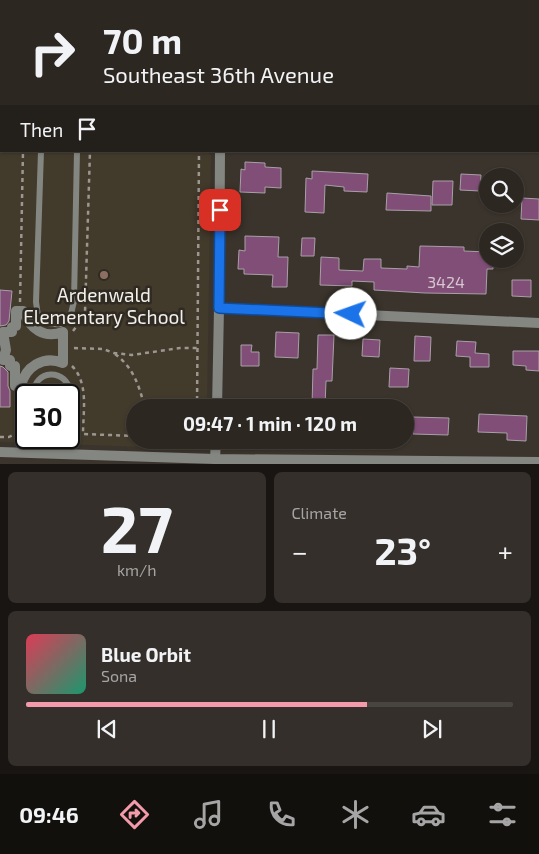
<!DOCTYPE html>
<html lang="en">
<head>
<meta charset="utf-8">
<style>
	:root { --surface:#2c2721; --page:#342f2a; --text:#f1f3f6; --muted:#a6a5a5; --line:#48443f; --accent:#f39aab }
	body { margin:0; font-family:"Exo 2",sans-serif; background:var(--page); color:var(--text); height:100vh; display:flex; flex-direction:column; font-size:19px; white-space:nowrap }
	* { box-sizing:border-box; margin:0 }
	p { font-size:16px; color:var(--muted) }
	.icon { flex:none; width:28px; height:28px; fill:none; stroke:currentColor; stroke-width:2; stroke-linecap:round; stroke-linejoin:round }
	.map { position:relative; height:464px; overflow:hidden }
	.sheet { display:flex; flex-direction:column; gap:8px; padding:8px; background:#181512; flex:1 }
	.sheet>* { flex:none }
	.top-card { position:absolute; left:0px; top:0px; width:540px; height:152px; box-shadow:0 1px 4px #0004,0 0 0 1px var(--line); background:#2c2721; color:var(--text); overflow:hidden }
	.tools { position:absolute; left:479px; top:168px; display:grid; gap:10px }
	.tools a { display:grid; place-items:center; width:45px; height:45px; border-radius:50%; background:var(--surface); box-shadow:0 1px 4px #0004,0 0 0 1px var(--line); font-size:25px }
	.speed { position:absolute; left:15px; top:384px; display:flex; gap:10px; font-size:25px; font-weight:700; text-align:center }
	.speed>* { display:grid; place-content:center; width:65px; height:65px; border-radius:50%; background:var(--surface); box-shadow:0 1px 4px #0004,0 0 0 1px var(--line); line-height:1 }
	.speed .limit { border:2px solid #111; border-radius:8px; background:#fff; color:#111 }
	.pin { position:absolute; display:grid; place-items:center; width:42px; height:42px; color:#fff; margin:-21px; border-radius:10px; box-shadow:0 2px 8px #0006 }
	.me { position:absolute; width:55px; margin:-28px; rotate:273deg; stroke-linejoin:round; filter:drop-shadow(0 0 4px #0008) }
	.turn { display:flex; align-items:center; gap:18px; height:105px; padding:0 20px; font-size:22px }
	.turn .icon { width:65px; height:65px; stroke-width:2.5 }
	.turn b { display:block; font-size:35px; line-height:42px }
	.then { display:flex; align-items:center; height:48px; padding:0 20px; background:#0003; gap:10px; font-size:19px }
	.big { font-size:38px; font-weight:700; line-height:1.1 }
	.sheet .tile { flex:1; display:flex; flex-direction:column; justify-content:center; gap:8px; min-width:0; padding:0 18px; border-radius:8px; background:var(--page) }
	.sheet .dial { align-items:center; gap:0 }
	.dial b { font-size:65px; line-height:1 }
	.song { display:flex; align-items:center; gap:15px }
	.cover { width:60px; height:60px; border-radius:8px; background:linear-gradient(135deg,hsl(350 70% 55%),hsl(160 70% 35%)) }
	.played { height:5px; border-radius:2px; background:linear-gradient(90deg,var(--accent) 70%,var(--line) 70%) }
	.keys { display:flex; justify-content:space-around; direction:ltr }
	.heat { display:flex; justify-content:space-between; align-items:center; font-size:28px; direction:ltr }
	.sheet .tiles { flex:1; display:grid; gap:8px; grid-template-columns:1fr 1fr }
	.tile:last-child { grid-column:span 2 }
	.trip { position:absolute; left:126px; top:399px; width:288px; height:50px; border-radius:25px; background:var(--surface); box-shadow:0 1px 4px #0004,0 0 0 1px var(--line); font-weight:700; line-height:50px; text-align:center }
	.menu { display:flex; height:80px; justify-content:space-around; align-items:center; background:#12100d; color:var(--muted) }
	.menu .icon { width:35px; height:35px }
	.menu .current { color:var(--accent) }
	.menu b { font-size:22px; color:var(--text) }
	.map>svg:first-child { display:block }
</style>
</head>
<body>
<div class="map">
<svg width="539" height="464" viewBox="0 0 539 464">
	<rect width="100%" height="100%" fill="#3a342c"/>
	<path fill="#423a2b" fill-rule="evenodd" d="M0,137l1,14h205l5,4 -4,252 -72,1v32h71l-6,9 -200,-7zM26,395h43v43h-43z"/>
	<g fill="#814e78" stroke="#a99fa7">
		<path d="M245,162l20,1v4l16,1v20l-16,-1v6l-25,-1 1,-23 4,1z"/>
		<path d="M312,171l56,3 -1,18 -23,-1v-4l-19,-2 -1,28 -19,-1 1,-34 6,1z"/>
		<path d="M461,174l20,1 -1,16 -20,-1z"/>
		<path d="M433,181h20l-1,24h-20z"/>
		<path d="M387,193l44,3v15l-45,-1z"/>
		<path d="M522,198l17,1v21l-18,-1z"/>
		<path d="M245,236l34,1 -1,20h10l-1,30h-15l1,-12 -29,-1v-5h-6l1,-19 6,1z"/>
		<path d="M302,238h13l-1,18h-13z"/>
		<path d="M420,246l44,1v4l24,1v7h5v10h-6l-1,25 -61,-1 -51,-3v-8l-22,-1v5l-32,-1 1,-28 18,1v12l24,1 1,-12h17v9l26,1v-3l12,1z"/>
		<path d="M512,280h19v17l-19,-1z"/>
		<path d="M0,290l12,1 -3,30 -3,4 -6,1z"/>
		<path d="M276,332l23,1 -1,25 -23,-1z"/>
		<path d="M318,335h16l-2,46h-6l-1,25h-13l1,-37h4z"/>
		<path d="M415,336l16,1 -1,24h-16z"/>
		<path d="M363,339l17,1 -1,17 -17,-1z"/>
		<path d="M457,341l19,1 -1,11 14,1v13h-19v-10l-14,-1z"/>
		<path d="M241,345h11l-1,7h8v14h-18z"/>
		<path d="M513,351h26v20l-13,-1v-4l-13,-1z"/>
		<path d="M0,366l3,1 5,5v14l2,5v16h-10z"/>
		<path d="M390,368l19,1 -1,18h-19z"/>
		<path d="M479,414l48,2 -1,25 -19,-1v-7l-29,-1z"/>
		<path d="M413,417l36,1 -1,17 -35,-1z"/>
	</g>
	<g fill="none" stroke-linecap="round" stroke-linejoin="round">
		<g stroke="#9c9791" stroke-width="2.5" stroke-dasharray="4 4" stroke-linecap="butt">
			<path d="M197,1v-1"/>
			<path d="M0,145h1"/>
			<path d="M169,151h22"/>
			<path d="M20,302l3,-151"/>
			<path d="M73,331l10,-13 2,-6 5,-161"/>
			<path d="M74,348l29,1 11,4 18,2 48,-7h18"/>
			<path d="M115,354c19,14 24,32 30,54"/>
			<path d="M72,366c17,17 11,46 11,68l52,2"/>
			<path d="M18,396v20l4,6 -1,9"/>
			<path d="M197,408l2,-257"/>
			<path d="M0,437h9l12,-6"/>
		</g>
		<g stroke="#848682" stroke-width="6">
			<path d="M41,151l-5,151 2,14c7,7 13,9 23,8l10,-10 3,-13 3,-150"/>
			<path d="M33,395c1,-26 33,-28 38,-2l-1,61"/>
			<path d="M32,453v-15"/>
		</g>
		<g stroke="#848682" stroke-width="10">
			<path d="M0,127h1"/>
			<path d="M219,308l320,15"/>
			<path d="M16,311h7c7,18 21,28 40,21v31c-20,-8 -38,4 -42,23h-6v-20h-5v-6h-7l3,-10 -3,-18h9v-5l4,-1z"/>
			<path d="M217,408l2,-100 1,-157"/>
			<path d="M0,452l215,7 324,3"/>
			<path d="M215,459l1,-19"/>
		</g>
	</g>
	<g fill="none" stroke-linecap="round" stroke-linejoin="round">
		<g stroke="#114b97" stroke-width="12">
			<path id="route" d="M220,210l-1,98 132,6"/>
		</g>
		<use href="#route" stroke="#1a73e8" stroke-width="9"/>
	</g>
	<circle fill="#8d6e63" stroke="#2f2a22" stroke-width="2" cx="104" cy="275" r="5"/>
	<g text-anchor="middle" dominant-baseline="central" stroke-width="5" stroke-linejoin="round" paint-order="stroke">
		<g font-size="16" fill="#d6c7ce">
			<text x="446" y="281">3424</text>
		</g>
		<g font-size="19" fill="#f3efea" stroke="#2f2a22">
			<text x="104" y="294">Ardenwald<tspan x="104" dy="22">Elementary School</tspan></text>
		</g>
	</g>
</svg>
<div class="tools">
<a><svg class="icon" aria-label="search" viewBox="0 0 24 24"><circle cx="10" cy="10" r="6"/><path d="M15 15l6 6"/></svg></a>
<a><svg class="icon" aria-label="layers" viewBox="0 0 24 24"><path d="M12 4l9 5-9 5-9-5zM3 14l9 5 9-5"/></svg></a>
</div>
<div class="speed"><div class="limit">30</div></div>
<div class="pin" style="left:220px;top:210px;background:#d93025"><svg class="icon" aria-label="arrive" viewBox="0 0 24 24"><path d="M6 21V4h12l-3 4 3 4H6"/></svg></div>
<svg class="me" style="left:351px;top:314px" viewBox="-20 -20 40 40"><circle r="19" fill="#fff"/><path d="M0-13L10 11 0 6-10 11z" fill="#1a73e8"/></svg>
<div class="trip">09:47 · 1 min · 120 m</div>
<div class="top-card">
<div class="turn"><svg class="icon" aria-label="right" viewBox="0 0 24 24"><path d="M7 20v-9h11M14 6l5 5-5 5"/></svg><div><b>70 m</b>Southeast 36th Avenue</div></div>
<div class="then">Then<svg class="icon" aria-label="arrive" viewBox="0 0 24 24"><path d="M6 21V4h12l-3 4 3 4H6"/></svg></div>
</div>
</div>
<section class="sheet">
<div class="tiles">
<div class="tile dial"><b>27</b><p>km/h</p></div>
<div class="tile"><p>Climate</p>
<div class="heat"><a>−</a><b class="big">23°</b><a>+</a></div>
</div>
<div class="tile">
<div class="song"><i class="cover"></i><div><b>Blue Orbit</b><p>Sona</p></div></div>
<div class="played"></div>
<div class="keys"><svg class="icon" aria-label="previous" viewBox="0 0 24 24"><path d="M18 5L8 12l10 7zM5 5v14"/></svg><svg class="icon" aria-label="pause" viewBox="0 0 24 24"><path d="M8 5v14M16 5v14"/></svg><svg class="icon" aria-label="next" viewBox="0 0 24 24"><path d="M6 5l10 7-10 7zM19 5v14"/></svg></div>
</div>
</div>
</section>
<nav class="menu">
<b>09:46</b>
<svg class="icon current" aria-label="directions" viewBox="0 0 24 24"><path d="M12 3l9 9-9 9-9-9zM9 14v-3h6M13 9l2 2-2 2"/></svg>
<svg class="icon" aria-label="music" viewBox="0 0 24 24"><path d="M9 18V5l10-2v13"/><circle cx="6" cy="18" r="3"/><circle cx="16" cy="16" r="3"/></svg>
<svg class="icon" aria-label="phone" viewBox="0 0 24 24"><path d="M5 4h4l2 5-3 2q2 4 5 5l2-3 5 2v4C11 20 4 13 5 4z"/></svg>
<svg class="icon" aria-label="climate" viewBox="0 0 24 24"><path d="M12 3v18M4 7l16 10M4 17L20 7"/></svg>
<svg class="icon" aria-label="car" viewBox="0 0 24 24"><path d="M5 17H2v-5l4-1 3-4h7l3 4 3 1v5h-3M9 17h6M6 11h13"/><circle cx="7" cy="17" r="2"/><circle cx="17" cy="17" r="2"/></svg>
<svg class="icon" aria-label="filters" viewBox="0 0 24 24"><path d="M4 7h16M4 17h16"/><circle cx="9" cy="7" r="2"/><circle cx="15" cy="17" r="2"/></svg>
</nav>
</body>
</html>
